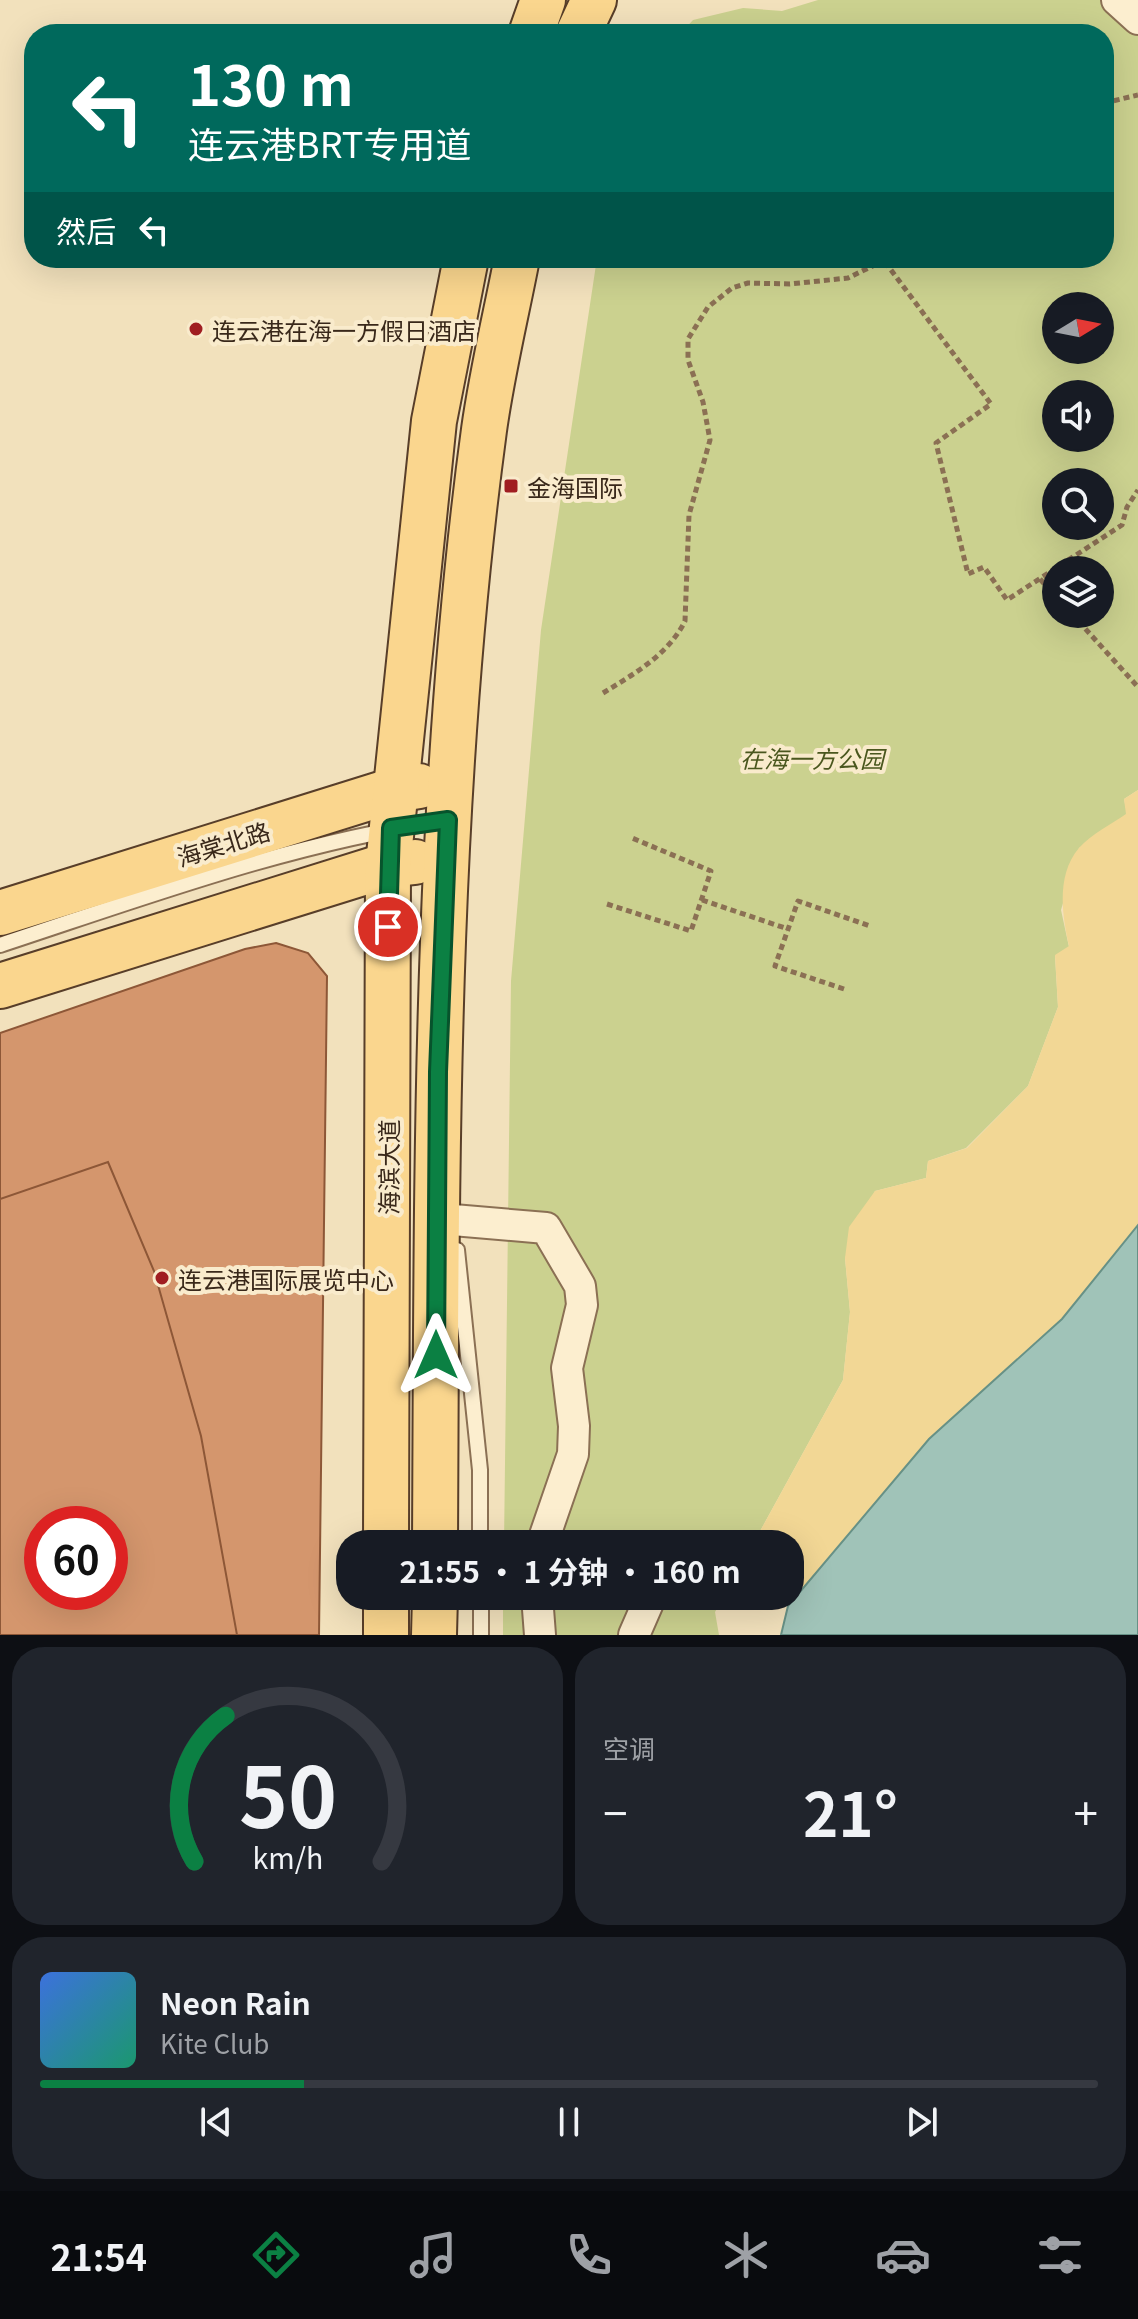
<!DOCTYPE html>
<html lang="zh">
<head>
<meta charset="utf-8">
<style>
	:root { --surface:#171b24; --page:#20242c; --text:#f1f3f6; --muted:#9ea1a6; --line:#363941; --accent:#0b8043 }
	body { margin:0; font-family:Georgia,"Noto Sans SC",serif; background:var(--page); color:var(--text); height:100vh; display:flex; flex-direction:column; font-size:30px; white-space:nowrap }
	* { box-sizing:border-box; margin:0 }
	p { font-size:26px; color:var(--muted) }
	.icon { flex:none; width:44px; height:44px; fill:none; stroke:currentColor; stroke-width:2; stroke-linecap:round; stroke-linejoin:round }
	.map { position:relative; height:1635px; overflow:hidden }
	.panel { display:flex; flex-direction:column; gap:12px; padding:12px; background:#0d0f14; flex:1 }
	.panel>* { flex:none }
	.top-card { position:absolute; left:24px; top:24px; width:1090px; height:244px; border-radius:32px; box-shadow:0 8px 32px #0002; background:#00695c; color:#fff; overflow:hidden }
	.needle { width:52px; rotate:80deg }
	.fabs { position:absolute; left:1042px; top:292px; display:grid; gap:16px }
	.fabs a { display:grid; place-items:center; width:72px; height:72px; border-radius:50%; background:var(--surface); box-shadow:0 8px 32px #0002; font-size:40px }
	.speed { position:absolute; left:24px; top:1506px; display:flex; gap:16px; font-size:40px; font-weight:700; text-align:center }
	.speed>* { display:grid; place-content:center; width:104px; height:104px; border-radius:50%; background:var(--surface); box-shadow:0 8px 32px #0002; line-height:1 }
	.speed .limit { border:12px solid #d22; background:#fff; color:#111 }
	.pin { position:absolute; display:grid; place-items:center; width:68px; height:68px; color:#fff; margin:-34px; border:4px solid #fff; border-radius:50%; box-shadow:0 2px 8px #0007 }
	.me { position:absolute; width:88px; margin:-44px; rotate:0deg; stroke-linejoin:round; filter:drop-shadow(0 0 6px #0008) }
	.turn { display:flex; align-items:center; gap:28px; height:168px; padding:0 32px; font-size:36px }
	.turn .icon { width:104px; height:104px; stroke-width:2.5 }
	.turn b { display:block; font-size:56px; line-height:68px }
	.then { display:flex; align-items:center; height:76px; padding:0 32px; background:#0003; gap:16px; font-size:30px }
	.big { font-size:60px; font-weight:700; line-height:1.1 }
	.panel .tile { flex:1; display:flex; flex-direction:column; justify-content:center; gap:12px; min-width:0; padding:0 28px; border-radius:32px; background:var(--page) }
	.panel .dial { align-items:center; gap:0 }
	.dial svg { height:208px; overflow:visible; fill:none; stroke:var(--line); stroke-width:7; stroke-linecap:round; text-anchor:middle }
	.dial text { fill:var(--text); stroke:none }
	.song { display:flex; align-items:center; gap:24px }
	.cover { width:96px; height:96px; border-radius:12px; background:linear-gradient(135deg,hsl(220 70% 55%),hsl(160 70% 35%)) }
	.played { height:8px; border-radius:4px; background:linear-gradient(90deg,var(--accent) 25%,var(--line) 25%) }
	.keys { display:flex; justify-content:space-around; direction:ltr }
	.heat { display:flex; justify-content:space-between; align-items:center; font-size:44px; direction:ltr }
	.panel .tiles { flex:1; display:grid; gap:12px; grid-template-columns:1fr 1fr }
	.tile:last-child { grid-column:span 2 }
	.trip { position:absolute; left:336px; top:1530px; width:468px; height:80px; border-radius:32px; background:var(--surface); box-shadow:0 8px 32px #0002; font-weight:700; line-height:80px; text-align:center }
	.tab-bar { display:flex; height:128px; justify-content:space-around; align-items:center; background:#090b0e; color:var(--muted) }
	.tab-bar .icon { width:56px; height:56px }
	.tab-bar .current { color:var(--accent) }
	.tab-bar b { font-size:36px; color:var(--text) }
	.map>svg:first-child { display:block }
</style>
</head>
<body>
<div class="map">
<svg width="1138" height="1635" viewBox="0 0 1138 1635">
	<rect width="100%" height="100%" fill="#f2e1bc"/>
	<g fill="#cbd18f" fill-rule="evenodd">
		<path d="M818,0h320v790l-14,9 3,15 -48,34 -18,62 8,37 -14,9 3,51 -30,79 -62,62 -38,13 -2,17 -51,13 -30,67 5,54 -7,68 -90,164h-249l7,-563 30,-351 56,-372h507v-224h-424l13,-14 50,-12 39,3zM1056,306h44v44h-44zM1056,394h44v44h-44zM1056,482h44v44h-44zM1056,570h44v44h-44z"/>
		<path d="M503,1596h221l-9,16 4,23h-216z"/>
	</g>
	<path fill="#f2d795" d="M1138,790v731l-348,71v-48h-37l90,-164 7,-68 -5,-54 4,-31 26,-36 51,-13 2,-17 39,-13 61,-62 30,-79 -3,-52 14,-9c-7,-31 -13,-71 10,-98 12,-14 33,-24 47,-34l-2,-15z"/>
	<path fill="#a0c3b8" stroke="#679186" stroke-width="2" d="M1138,1225v410h-357l7,-29 141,-167 133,-120z"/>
	<g fill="#d4966d" stroke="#8d5737" stroke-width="2" fill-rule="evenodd">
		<path d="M276,943l32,10 19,23 -8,659h-319v-602l245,-84zM42,1524h68v68h-68z"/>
		<path d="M108,1162l46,109 47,165 36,199h-237v-436zM42,1524h68v68h-68z"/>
	</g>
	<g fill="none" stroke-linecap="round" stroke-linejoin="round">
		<g stroke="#8b7054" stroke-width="18">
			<g id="lane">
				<path d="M0,945c146,-48 291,-102 444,-124"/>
				<path d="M457,1250l23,220v74"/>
				<path d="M481,1596v39"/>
			</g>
		</g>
		<g stroke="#8b7054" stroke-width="34">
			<g id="street">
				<path d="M1117,0l21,19"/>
				<path d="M453,1220l93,8 34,58 2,19 -15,63 7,58 -1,28 -31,90"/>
				<path d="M537,1596l3,39"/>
				<path d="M634,1635l17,-39"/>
			</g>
		</g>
		<g stroke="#583e29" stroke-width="48">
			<g id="primary">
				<path d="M531,34l12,-34"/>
				<path d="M578,34l16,-34"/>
				<path d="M0,913l394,-123 25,-4"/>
				<path d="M0,986l388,-121 27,-3"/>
				<path d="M386,1544l2,-679 46,-444 32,-163"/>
				<path d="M435,1544c2,-372 -1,-745 49,-1114 8,-58 22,-115 33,-172"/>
				<path d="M386,1635v-39"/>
				<path d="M434,1635l1,-39"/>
			</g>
		</g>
		<g stroke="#8b7054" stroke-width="5" stroke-dasharray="6 4" stroke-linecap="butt">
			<path d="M1104,103l34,-8"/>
			<path d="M885,262l106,142 -55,39 32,131 16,-7 23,33 115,-75 5,-18 11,-17"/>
			<path d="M1040,579l16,18"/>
			<path d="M1072,614l66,73"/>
			<path d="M603,693c31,-19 65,-38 82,-72l4,-106 21,-75 -7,-38 -15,-42v-21l20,-32 24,-19 16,-5 42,1 58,-6 41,-20"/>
			<path d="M702,900l86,29"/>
			<path d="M607,904l84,27 20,-60 -79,-33"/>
			<path d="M844,989l-69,-23 23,-65 72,25"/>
		</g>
		<use href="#lane" stroke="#fceecf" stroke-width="14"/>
		<use href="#street" stroke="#fceecf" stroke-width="30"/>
		<use href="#primary" stroke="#fad68e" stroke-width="44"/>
	</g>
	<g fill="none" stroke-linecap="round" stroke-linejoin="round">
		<g stroke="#07532c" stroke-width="20">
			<path id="route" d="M388,927l3,-99 57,-8 -10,252 -2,283"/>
		</g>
		<use href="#route" stroke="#0b8043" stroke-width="14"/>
	</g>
	<g fill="#a01e21" stroke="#f9ebcc" stroke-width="3">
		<circle cx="196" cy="329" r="8"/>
		<rect x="503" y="478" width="16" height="16" rx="4"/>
		<circle cx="162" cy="1278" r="8"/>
	</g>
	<g text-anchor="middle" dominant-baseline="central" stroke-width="8" stroke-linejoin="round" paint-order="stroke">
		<g font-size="24" fill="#39281a" stroke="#f9ebcc" text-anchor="start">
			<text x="212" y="329">连云港在海一方假日酒店</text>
			<text x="527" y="486">金海国际</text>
			<text x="178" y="1278">连云港国际展览中心</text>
		</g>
		<g font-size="24" font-style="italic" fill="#4a571e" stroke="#f9ebcc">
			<text x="812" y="757">在海一方公园</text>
		</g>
		<g font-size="24" fill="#39281a" stroke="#f9ebcc">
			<text transform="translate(223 843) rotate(-17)">海棠北路</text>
			<text transform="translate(387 1167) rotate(-90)">海滨大道</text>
		</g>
	</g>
</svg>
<div class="fabs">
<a><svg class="needle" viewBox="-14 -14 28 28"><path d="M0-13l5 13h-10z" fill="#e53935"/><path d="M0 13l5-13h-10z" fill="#9ea1a6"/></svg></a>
<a><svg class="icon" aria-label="sound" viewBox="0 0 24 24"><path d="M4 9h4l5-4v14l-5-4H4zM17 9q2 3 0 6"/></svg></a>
<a><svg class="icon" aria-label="search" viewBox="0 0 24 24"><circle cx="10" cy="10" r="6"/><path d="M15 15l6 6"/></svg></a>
<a><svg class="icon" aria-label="layers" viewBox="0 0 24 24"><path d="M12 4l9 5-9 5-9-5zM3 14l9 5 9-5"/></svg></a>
</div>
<div class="speed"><div class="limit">60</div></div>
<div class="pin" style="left:388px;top:927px;background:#d93025"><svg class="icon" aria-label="arrive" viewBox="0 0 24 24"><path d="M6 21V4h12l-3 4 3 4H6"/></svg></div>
<svg class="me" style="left:436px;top:1355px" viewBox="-20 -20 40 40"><path d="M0-17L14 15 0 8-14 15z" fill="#0b8043" stroke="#fff" stroke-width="4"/></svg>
<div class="trip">21:55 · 1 分钟 · 160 m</div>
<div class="top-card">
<div class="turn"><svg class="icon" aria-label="left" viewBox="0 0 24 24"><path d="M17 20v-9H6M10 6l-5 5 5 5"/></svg><div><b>130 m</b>连云港BRT专用道</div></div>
<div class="then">然后<svg class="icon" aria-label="left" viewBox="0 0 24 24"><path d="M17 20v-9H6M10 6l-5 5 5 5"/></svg></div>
</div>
</div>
<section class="panel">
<div class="tiles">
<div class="tile dial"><svg viewBox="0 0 100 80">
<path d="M14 69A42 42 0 1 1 86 69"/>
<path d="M14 69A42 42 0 0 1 26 13" stroke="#0b8043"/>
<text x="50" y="56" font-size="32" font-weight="700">50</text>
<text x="50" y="72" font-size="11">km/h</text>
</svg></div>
<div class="tile"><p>空调</p>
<div class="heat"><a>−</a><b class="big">21°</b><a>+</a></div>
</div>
<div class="tile">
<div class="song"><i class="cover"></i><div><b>Neon Rain</b><p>Kite Club</p></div></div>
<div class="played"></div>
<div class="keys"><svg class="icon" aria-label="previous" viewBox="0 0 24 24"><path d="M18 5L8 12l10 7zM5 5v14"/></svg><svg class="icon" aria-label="pause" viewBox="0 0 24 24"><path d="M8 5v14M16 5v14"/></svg><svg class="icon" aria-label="next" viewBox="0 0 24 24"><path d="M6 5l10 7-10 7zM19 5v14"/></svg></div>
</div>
</div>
</section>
<nav class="tab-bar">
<b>21:54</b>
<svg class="icon current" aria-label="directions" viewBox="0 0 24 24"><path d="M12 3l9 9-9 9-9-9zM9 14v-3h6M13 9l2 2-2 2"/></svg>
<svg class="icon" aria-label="music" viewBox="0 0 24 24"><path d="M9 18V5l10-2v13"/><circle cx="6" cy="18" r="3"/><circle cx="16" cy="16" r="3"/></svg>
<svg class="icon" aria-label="phone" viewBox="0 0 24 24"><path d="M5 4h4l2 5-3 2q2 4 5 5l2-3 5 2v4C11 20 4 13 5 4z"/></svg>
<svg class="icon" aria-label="climate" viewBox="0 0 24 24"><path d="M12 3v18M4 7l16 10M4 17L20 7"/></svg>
<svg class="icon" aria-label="car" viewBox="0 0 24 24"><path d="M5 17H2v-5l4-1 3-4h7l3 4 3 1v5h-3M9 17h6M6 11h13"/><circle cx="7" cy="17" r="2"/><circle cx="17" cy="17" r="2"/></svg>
<svg class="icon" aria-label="filters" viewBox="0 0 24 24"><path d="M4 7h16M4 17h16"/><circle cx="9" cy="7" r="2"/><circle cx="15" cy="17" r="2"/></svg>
</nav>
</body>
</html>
